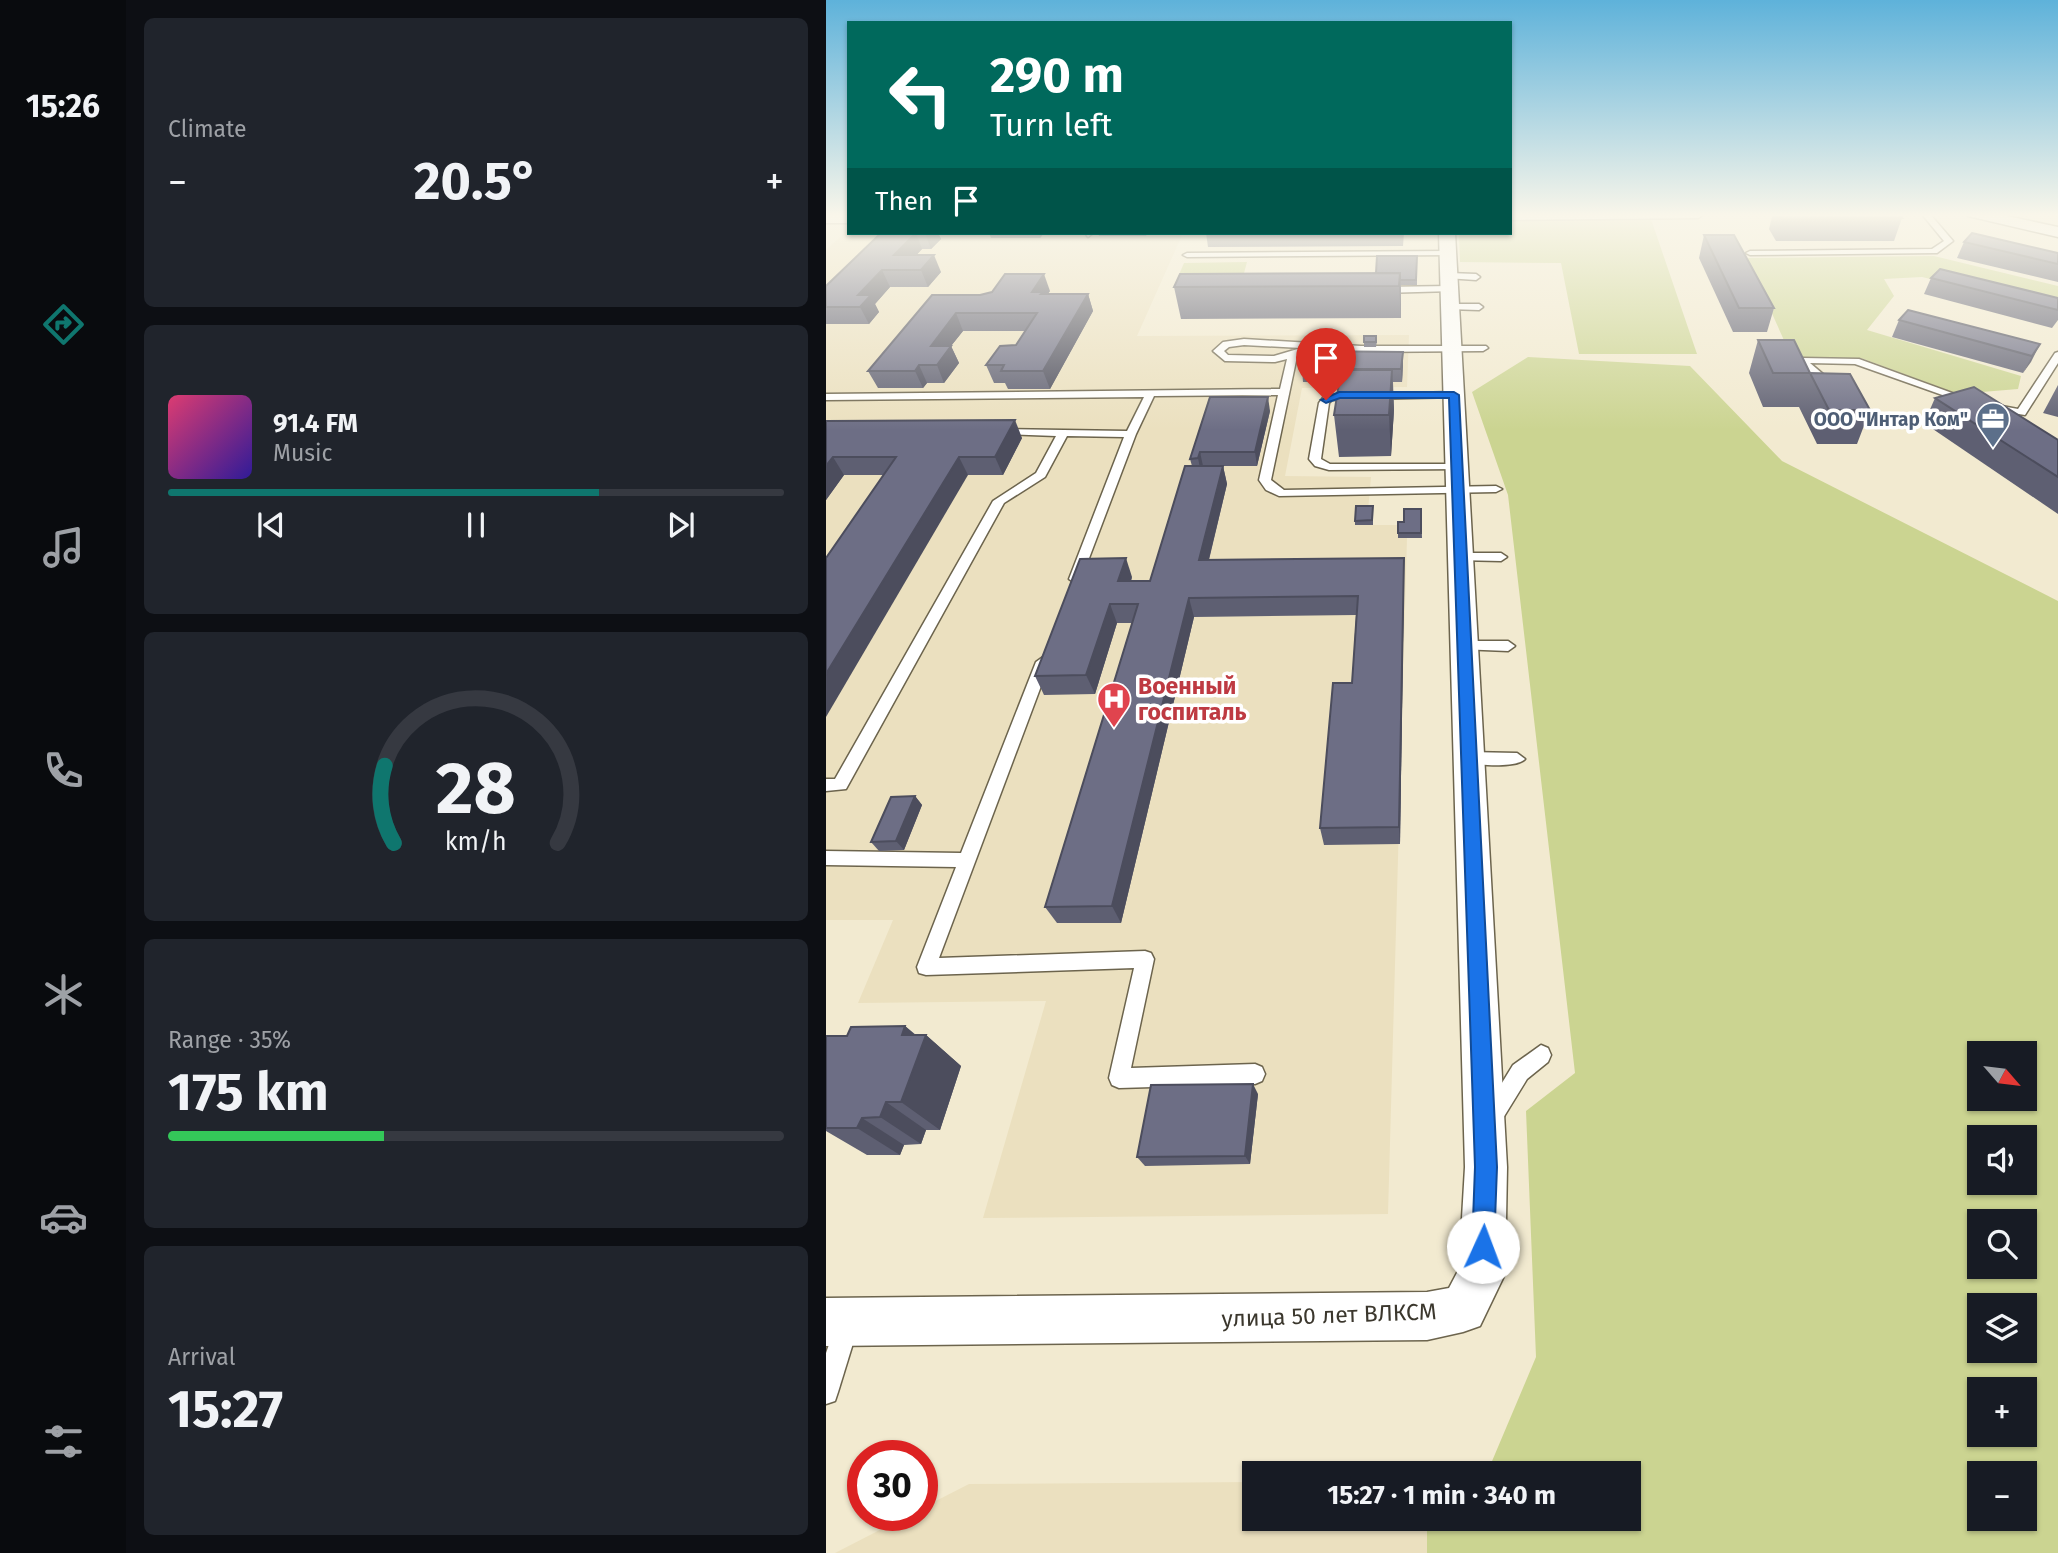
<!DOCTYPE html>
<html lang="en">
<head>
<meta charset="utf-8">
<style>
	:root { --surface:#171b24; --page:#20242c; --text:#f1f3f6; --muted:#9ea1a6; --line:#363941; --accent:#0f766e }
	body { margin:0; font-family:"Fira Sans",sans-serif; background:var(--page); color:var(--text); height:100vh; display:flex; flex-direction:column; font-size:26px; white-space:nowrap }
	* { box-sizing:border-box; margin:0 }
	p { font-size:23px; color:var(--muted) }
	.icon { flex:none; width:38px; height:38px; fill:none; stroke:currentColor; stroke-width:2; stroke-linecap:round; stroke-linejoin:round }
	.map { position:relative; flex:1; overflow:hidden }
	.drawer { display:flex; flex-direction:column; gap:18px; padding:18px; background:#0d0f14; width:700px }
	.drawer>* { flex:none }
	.top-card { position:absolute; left:21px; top:21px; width:665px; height:214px; border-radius:0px; box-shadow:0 2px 5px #0004; background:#00695c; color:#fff; overflow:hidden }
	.needle { width:46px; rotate:118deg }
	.controls { position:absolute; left:1141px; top:1041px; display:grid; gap:14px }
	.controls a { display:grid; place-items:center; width:70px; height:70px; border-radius:0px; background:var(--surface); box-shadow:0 2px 5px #0004; font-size:35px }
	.speed { position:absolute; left:21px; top:1440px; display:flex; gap:14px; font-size:35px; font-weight:700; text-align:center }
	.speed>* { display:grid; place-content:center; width:91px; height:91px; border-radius:50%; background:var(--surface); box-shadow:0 2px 5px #0004; line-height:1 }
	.speed .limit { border:10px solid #d22; background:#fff; color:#111 }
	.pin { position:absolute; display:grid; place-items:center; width:60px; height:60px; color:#fff; margin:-72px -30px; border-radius:50% 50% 50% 0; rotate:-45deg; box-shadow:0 0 7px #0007 }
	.pin .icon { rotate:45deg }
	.me { position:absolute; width:77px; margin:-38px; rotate:2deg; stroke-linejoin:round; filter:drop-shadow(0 0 5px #0008) }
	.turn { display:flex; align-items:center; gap:24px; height:147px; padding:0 28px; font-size:32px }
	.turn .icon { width:91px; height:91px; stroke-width:2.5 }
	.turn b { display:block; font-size:49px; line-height:60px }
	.then { display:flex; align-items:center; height:66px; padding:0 28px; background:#0003; gap:14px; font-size:26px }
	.big { font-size:52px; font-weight:700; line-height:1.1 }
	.drawer .card { flex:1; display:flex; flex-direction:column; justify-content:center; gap:10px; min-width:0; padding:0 24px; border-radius:10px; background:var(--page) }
	.drawer .dial { align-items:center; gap:0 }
	.dial svg { height:182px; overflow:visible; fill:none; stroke:var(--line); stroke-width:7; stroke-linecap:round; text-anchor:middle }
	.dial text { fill:var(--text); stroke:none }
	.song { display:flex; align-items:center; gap:21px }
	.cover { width:84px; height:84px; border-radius:10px; background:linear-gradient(135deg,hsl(340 70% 55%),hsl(250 70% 35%)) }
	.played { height:7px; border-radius:4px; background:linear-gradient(90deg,var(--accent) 70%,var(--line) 70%) }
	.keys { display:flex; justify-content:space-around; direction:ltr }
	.heat { display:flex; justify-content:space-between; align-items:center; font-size:38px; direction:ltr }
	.charge { height:10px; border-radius:5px; background:linear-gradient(90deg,#34c759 35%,var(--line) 0) }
	.trip { position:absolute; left:416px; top:1461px; width:399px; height:70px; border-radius:0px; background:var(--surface); box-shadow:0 2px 5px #0004; font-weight:700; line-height:70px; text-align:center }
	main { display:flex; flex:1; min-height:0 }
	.menu { display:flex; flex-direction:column; width:126px; justify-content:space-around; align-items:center; background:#090b0e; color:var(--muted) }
	.menu .icon { width:49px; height:49px }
	.menu .selected { color:var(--accent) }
	.menu b { font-size:32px; color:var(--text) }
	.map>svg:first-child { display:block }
</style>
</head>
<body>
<main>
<nav class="menu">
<b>15:26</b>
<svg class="icon selected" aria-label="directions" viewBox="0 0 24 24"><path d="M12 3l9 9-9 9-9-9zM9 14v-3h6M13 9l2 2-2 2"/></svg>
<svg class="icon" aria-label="music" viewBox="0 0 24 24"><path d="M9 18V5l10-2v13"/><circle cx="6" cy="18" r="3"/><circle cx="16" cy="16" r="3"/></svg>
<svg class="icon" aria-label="phone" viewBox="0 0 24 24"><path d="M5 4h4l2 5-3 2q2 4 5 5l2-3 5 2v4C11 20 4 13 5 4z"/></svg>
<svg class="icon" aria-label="climate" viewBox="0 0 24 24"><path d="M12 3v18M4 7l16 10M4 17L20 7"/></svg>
<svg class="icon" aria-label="car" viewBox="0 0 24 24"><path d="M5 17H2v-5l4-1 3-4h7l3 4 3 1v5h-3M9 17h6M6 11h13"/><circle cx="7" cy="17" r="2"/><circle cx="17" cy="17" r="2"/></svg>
<svg class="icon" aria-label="filters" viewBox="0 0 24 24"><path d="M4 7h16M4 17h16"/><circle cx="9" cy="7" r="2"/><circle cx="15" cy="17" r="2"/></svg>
</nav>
<section class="drawer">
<div class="card"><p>Climate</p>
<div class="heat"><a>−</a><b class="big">20.5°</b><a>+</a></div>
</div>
<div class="card">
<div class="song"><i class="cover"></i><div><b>91.4 FM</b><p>Music</p></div></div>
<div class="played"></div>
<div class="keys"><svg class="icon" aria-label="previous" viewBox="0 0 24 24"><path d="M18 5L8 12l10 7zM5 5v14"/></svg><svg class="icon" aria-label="pause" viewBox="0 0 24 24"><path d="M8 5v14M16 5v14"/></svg><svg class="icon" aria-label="next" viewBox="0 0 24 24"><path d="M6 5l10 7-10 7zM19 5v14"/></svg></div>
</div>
<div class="card dial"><svg viewBox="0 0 100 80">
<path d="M14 69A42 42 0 1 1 86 69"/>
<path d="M14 69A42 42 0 0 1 10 35" stroke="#0f766e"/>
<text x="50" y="56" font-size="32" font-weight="700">28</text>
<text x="50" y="72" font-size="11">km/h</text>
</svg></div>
<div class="card"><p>Range · 35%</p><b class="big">175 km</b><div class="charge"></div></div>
<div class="card"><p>Arrival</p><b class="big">15:27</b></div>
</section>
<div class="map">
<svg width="1232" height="1553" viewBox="0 0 1232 1553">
	<rect width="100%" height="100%" fill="#f2ead0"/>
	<g fill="#ebe0bf">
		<path d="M23,229v4h334l-46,103 272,-1 -2,52 -105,1 -17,88 86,1 -3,34h-12l-1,14h43v13h9l-19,676 -405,4 63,-217 -188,2 35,-83h-67v-670z"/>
		<path d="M429,1482v37h172v34h-592l72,-37h15v-8l47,-24z"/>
	</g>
	<g fill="#cbd491" fill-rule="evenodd">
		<path d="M684,219h141l46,135h-118l-18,-91 -101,-1 -1,-29h51z"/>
		<path d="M1108,256l124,30v23l-136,-32 -38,2 10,17 -27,34 154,46 -3,13 -60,5 -97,-36h-69l-45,-100z"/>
		<path d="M421,262l-6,22h-66l9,-21z"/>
		<path d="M702,357l162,9 92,95 276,140v952h-631v-34h202v-45l-142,-1 49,-116 -10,-246 49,-38 -67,-578 -36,-103zM1153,1054h46v45h-46zM1153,1138h46v45h-46zM1153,1222h46v45h-46zM1153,1306h46v45h-46zM1153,1390h46v45h-46zM1153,1474h46v45h-46z"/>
	</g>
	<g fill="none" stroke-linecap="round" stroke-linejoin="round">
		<g stroke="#6c644d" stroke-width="3">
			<g id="service">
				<path d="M1095,213h8l24,28 -16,12 -187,2 -4,-2 4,-2 182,-2 12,-8z"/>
				<path d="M259,233h8l-5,4z"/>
				<path d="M622,251l4,2 -1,2 -264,2 -4,-2 4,-2z"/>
				<path d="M623,273l27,1 4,3 -4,3 -30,-2v-4z"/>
				<path d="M624,286l4,3 -1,2 -71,2 -4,-3 4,-3z"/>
				<path d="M624,304h29l4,3 -4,3 -32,-1 -1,-2z"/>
				<path d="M418,339l117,7h125l2,2 -5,3 -122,1 -43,-3 -21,7 -26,124 13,10 212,-4 6,3 -6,3 -217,4 -13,-6 -7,-10 19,-85 -124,1 -18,38 -56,148 -5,1 -6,-4 55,-142 -57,-1 -22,41 -41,26 -158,286 -20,2v-12h9l158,-278 43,-28 20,-37 -57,-2 -4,-1v-4l132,2 17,-34 -318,3v-6l454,-5 7,-30 -12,3 -50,-1 -12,-10 10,-9zM418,345l57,3 -27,8 -46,-1 -4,-4 5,-4z"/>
				<path d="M1232,352v11l-33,52 -38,-6v-4l4,-1 27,5 37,-56z"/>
				<path d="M977,358l56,1 115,42 -9,2 -110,-39 -45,-1 27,23 -9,2 -26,-21z"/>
				<path d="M628,392l4,1v4l-126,3 -3,3 -8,56 9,5h127l4,1v4l-132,1 -14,-4 -6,-7 10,-56 6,-8z"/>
				<path d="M634,553h41l6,4 -6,4 -45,-1 -2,-3z"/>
				<path d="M638,641h44l7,5 -7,5 -49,-2 -2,-3 2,-3z"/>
				<path d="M217,657l7,5 -111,296 206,-7 6,2 3,6 -23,109 124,-4 7,3 3,7 -3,7 -7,3 -136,4 -7,-3 -3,-7 25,-110 -208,7 -7,-2 -2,-6 39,-100 -130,-2v-14l135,2 75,-191z"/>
				<path d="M643,752l48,1 8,6c-7,9 -57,8 -64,-1z"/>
				<path d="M715,1045l7,3 3,7 -3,7 -21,17 -27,44 -7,3 -7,-3 -3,-7 3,-7 27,-44z"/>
				<path d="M20,1315l8,4 4,8 -20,65 -3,9 -9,3v-51l12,-34z"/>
			</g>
		</g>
		<g stroke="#6c644d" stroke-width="3">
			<g id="minor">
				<rect x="0" y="213" width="23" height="10"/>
				<path d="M684,213h196l-8,5 -188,2z"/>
				<path d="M1140,213h27l65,14v10l-90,-21z"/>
				<path d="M613,233h16l52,934 -2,107 -25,52 -17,6 -36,8 -601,6v-48l601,-6 22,-4 10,-19 6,-102z"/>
			</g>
		</g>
		<use href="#service" fill="#fff" fill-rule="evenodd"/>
		<use href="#minor" fill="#fff" fill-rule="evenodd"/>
	</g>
	<g fill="#5e5f72">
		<path d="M947,213h124l5,5 -8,23h-118l-7,-12z"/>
		<path d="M55,233h57l3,6 -10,10h-9l-6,6 25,17 -13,15h-38l-15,17 4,8 -10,12h-43v-38z"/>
		<path d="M163,233h55l-4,5h-49z"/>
		<path d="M272,233h50l-2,3h-47z"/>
		<path d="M380,233h198l-1,13 -195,1z"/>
		<path d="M878,235l70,73 -7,24h-34l-34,-74z"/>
		<path d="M1138,242l94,11v29l-101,-24z"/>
		<path d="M591,256v29h-16v33l-220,1 -7,-32 202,-14z"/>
		<path d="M1105,278l127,20v22l-6,8 -128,-34z"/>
		<path d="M224,291l-3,3h41l5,17 -43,78h-42l-3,-6h-11l-8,-18 30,-20 10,-14h-63l-12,15 8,17 -15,20h-17l-4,5h-45l-10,-17 112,-76z"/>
		<path d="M1073,320l141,24 -17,29 -131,-36z"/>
		<path d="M932,340l112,70 -13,34h-40l-18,-37h-36l-14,-34z"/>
		<path d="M551,341l-1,6h-12v-5z"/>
		<path d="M577,365l-1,17h-9l1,28 -3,46 -52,1 -5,-42 5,-33h-36l-1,-13z"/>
		<path d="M1232,385v32l-15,-4z"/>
		<path d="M1109,398l123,42v74l-134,-91z"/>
		<path d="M444,411l-13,55h-34l4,18 -18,76 195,-2v19l-4,267 -76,1 -4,-17 32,-145 4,-68 -162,2 -73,306h-64l-12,-16 87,-284h-15l-22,71 -51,1 -9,-19 97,-99 -1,4h19l42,-115 -2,-7z"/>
		<path d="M0,421l196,17 -19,37h-159l-18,25z"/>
		<path d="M547,506v19h-18v-4z"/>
		<path d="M595,509l1,29h-24v-16h6z"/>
		<path d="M89,796l7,9 -18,45 -25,1 -8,-9z"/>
		<path d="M79,1026l11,9h10l35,31 -21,64h-14l-5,14 -17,1 -4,10h-33l-41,-24v-95h21z"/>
		<path d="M432,1094l-8,70 -105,2 -8,-9z"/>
	</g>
	<g fill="#4c4d5d">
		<path d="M90,233l6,16 -19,21 -9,-15z"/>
		<path d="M99,233h13l3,6 -10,10z"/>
		<path d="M213,233h5l-4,5z"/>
		<path d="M108,255l7,17 -13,15 -7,-17z"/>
		<path d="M56,270l8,17 -15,17 4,8 -10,12 -9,-17 -2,-12z"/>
		<path d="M574,273l1,32v13l-2,-32z"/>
		<path d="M218,274l6,17 -5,7 -13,-6z"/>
		<path d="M262,294l5,17 -43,78 -7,-18z"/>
		<path d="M130,313l7,18 -12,15 8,17 -15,20 -7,-18 -6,-19z"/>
		<path d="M1214,344l-9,18 -8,11 9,-17z"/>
		<path d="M577,352v13l-1,17 -1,-13z"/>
		<path d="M93,365l8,18 -4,5 -8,-17z"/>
		<path d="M566,370l2,40 -3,46 -2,-41z"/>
		<path d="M442,397l2,14 -13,55 -2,-14z"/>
		<path d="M189,420l7,18 -19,37 -8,-18z"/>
		<path d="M374,452l3,14 -2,7 -3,-15z"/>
		<path d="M7,457l11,18 -18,25v-34z"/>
		<path d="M133,457l9,18 -142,242v-43z"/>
		<path d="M397,466l4,18 -23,95 -5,-19z"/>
		<path d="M300,558l6,19 -7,23 -7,-19z"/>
		<path d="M578,558v19l-4,267 -1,-17z"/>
		<path d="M363,598l5,19 -73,306 -9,-17z"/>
		<path d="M284,604l7,19 -22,71 -9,-19z"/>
		<path d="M89,796l7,9 -18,45 -8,-9z"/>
		<path d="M79,1026l18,16 3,-7 35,31 -21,64 -39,-28 1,-67z"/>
		<path d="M427,1084l5,10 -8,70 -5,-8z"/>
		<path d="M60,1102l40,28 -5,14 -41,-27z"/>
		<path d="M36,1118l42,27 -4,10 -43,-27z"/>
	</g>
	<g fill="#6d6e85" stroke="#4c4d5d" stroke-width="2">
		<path d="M952,213h119l5,5 -120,1z"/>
		<path d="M55,233h44h-9l-22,22h40l-13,15h-39l-24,25h13l-11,12h-34v-21z"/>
		<path d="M1146,233l86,20v11l-94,-22z"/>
		<path d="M878,235h30l40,73h-35z"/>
		<path d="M551,256h40l-1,24h-16v-7h-24z"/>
		<path d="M1114,269l118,29v12l-127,-32z"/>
		<path d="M574,273l-1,13 -225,1 6,-13z"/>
		<path d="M179,274h39l-12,18h11l-2,2h47l-45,77h-42l3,-6h-18l14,-19 16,-1 21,-32h-81l-25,33h20l-14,19h-18l-4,6h-47l64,-76h48l12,-3z"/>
		<path d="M1082,310l132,34 -8,12 -133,-36z"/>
		<rect x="538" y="336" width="12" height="6"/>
		<path d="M932,340h36l16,33h-37z"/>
		<path d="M480,351l97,1 -2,17h-99z"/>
		<path d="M515,370h51l-3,45h-55z"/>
		<path d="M984,373l40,1 20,36h-41z"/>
		<path d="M1148,387l84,53v37l-123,-79z"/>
		<path d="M384,397h58l-13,55h-55l-2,6 -8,1z"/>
		<path d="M189,420l-20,37h-36l-133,217v-116l70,-101h-63l-7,9v-45z"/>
		<path d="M359,466h38l-24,94 205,-2 -5,269 -79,1 13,-145h19l6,-87 -169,2 -77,308 -67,1 93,-303h-28l-24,71 -51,1 45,-117 46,-1 -8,23h32z"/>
		<path d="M530,506h17l-1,14 -17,1z"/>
		<path d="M578,509h17v24h-23v-11h6z"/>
		<path d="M89,796l-19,45 -25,1 20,-45z"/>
		<path d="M79,1026l-3,9h24l-25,67h-15l-6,15 -18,1 -5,10h-31v-92h21l4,-9z"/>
		<path d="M427,1084l-8,72 -108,1 14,-72z"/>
	</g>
	<linearGradient id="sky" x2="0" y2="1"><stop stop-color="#5eb2da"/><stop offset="0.5" stop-color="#f9f6ea"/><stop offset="1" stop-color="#f9f6ea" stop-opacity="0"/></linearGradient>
	<rect width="1232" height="430" fill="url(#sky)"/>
	<path fill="#1a73e8" stroke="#114b97" stroke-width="2" d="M628,392l5,3 38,772 -3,80 -3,8 -8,4 -8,-4 -3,-8 3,-80 -26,-769h-109l-14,5 -5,-3 18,-8z"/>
	<defs>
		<g id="office-pin" transform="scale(1.75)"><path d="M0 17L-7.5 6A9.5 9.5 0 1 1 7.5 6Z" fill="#5c6f8a" stroke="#fff"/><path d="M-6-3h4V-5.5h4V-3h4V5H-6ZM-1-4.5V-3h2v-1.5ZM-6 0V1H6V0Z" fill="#fff"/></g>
		<g id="hospital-pin" transform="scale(1.75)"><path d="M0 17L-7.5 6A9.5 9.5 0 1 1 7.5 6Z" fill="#e0444e" stroke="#fff"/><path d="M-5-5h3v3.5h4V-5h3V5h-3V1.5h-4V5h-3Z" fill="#fff"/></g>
	</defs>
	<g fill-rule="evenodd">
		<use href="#office-pin" x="1167" y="419"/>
		<use href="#hospital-pin" x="288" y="699"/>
	</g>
	<g text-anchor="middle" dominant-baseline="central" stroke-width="7" stroke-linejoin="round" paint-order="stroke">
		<g font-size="19" font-weight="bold" fill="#4e5e75" stroke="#fff" text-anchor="end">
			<text x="1142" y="419">ООО "Интар Ком"</text>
		</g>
		<g font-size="23" font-weight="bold" fill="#be3a42" stroke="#fff" text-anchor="start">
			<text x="312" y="686">Военный<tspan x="312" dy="26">госпиталь</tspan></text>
		</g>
		<g font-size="23" fill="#3b372d" stroke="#fff">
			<text transform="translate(503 1315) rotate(-2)">улица 50 лет ВЛКСМ</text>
		</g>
	</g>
</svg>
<div class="controls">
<a><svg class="needle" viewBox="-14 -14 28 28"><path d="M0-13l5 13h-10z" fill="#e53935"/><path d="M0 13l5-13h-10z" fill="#9ea1a6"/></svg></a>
<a><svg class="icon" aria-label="sound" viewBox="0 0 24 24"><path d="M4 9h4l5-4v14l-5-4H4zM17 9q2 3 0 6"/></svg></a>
<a><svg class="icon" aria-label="search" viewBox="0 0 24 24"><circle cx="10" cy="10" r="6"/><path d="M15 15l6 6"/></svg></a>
<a><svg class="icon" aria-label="layers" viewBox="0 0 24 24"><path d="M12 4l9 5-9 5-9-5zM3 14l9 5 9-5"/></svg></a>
<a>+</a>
<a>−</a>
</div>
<div class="speed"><div class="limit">30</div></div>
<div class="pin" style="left:500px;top:400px;background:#d93025"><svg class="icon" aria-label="arrive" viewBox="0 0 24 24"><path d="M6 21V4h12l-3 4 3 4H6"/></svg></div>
<svg class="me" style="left:657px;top:1247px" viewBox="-20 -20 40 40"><circle r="19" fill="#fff"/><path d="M0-13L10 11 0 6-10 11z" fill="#1a73e8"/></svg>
<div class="trip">15:27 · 1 min · 340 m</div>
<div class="top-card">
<div class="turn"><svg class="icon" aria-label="left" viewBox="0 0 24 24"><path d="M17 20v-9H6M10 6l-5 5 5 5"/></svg><div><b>290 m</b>Turn left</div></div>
<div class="then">Then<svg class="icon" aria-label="arrive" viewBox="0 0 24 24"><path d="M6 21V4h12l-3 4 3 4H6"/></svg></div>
</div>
</div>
</main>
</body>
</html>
